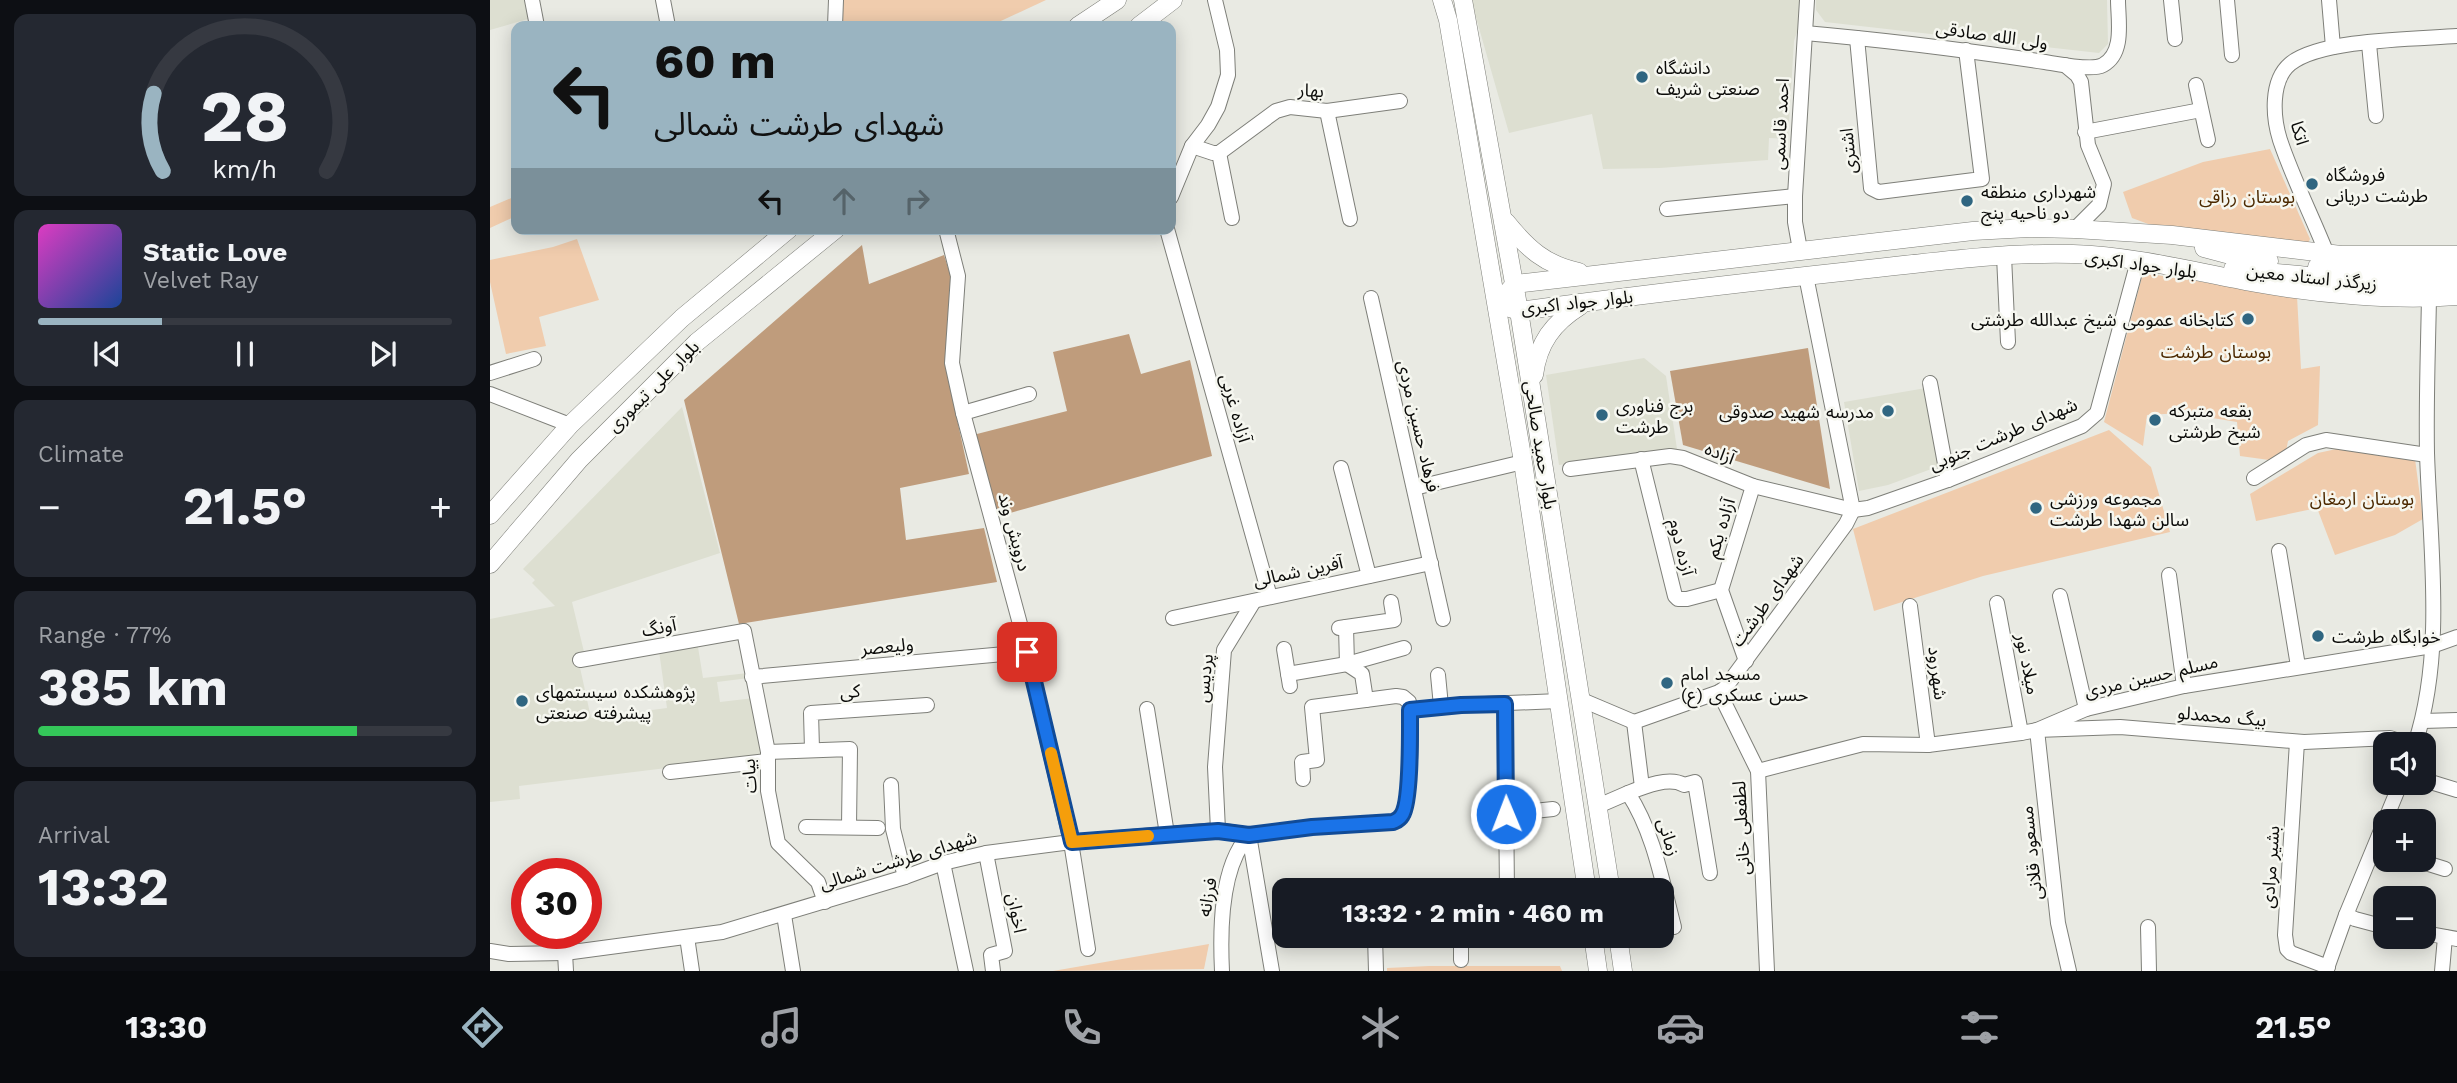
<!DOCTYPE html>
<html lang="en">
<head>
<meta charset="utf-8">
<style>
	:root { --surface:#171b24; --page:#242831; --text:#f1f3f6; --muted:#9ea1a6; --line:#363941; --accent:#9ab4c1 }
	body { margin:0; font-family:"Work Sans","Noto Sans Arabic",sans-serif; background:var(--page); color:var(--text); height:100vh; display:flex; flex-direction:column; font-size:26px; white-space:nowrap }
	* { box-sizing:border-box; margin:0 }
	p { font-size:23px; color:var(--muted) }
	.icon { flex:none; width:38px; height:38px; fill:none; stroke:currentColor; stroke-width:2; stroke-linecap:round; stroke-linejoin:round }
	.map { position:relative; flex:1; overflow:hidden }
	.side { display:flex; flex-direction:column; gap:14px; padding:14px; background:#0d0f14; width:490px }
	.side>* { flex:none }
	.guide { position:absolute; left:21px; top:21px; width:665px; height:214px; border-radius:14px; box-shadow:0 4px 18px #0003; background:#9ab4c1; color:#111; overflow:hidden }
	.fabs { position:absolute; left:1883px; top:732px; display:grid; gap:14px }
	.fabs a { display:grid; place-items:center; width:63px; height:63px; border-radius:14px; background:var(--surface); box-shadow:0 4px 18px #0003; font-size:35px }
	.speed { position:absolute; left:21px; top:858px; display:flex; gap:14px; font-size:35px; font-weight:700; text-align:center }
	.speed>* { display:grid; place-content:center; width:91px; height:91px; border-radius:50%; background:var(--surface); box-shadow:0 4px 18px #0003; line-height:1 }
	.speed .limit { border:10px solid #d22; background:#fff; color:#111 }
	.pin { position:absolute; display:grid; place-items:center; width:60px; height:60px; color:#fff; margin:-30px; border-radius:14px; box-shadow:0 4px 10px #0006 }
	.me { position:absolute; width:77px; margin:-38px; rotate:359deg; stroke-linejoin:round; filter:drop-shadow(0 0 5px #0008) }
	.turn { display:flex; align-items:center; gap:24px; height:147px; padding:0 28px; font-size:32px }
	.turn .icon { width:91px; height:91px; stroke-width:2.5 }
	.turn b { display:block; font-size:49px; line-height:60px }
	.lanes { display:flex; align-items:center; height:66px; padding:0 28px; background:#0003; justify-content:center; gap:35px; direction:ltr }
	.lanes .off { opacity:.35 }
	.big { font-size:52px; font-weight:700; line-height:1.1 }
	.side .tile { flex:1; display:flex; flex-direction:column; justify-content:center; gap:10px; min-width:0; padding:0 24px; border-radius:14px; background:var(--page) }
	.side .dial { align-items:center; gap:0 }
	.dial svg { height:182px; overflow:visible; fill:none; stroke:var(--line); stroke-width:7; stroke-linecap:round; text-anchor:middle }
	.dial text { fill:var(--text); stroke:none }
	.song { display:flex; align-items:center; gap:21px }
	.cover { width:84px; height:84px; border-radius:10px; background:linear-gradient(135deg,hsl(310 70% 55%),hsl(220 70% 35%)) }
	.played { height:7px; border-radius:4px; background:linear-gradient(90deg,var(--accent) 30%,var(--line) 30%) }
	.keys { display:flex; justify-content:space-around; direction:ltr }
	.heat { display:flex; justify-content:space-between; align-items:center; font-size:38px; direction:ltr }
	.charge { height:10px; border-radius:5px; background:linear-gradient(90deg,#34c759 77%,var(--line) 0) }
	.trip { position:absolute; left:782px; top:878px; width:402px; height:70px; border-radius:14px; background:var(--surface); box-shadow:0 4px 18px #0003; font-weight:700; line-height:70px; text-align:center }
	.tabs { display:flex; height:112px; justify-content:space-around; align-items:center; background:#090b0e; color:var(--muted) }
	.tabs .icon { width:49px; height:49px }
	.tabs .current { color:var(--accent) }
	.tabs b { font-size:32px; color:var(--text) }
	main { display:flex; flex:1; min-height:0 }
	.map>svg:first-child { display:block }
</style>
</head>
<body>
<main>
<section class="side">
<div class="tile dial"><svg viewBox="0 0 100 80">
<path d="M14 69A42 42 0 1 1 86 69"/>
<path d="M14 69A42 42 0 0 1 10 35" stroke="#9ab4c1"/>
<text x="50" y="56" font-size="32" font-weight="700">28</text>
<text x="50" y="72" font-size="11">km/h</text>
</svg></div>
<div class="tile">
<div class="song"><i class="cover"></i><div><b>Static Love</b><p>Velvet Ray</p></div></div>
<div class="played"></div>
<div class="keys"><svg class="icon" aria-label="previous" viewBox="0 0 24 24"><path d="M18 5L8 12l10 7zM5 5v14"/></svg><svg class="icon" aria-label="pause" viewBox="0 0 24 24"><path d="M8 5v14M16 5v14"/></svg><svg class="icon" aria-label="next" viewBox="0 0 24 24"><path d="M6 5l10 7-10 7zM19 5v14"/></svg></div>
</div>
<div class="tile"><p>Climate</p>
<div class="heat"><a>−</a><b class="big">21.5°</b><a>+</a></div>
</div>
<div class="tile"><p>Range · 77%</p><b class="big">385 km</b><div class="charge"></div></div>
<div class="tile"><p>Arrival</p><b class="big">13:32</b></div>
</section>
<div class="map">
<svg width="1967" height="971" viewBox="0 0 1967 971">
	<rect width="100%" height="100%" fill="#e9eae3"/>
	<g fill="#dddfd1">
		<path d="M0,0h34l4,19 -38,11z"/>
		<path d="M981,0h329v23l-6,18 -6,98 -19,-1 -1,22 -108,8 -57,1 -11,-55 -83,19z"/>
		<path d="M1326,0h291l1,44 -9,9 -274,-31 -9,-12z"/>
		<path d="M1154,358l22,18 11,73 -118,16 -13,-90z"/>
		<path d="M1436,388l16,77 -54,20 -29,6 -15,-89z"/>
		<path d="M192,407l38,146 -148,49 13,54 -6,7 12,55 76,-10 -8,-57 38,-10 6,37 45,-5 1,5 -32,4 3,20 34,-4 11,58 -246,30 1,13 -30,3v-183l65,-13 -23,-23 3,-3 -12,-11z"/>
	</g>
	<g fill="#f0ccad">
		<path d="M352,0h204l-56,26h-150z"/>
		<path d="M1780,149l40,90 -3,6 -156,-20 -19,-7 -9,-26 80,-30z"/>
		<path d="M26,196v20l-26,12v-21z"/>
		<path d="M87,239l22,61 -60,17 7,29 -40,8 -16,-72v-22l63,-13z"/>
		<path d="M1653,273l154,23 4,73 19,-3 -2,59 -30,16 -4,21 -44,-6 -3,-34 -55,-9 -35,2 -4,31 -39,-24z"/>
		<path d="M1619,430l42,37 19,65 -187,44 -109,35 -21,-82z"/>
		<path d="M1851,448l74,11 8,60 -28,16 -60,20 -18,-47 -61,13 -6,-27 68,-41z"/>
		<path d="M719,944l-5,25 -151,2z"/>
		<path d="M939,966h131l2,5h-175v-3z"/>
	</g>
	<g fill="#bf9c7c">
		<path d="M372,245l7,39 75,-29 8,25 -7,84 24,110 -69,14 6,52 78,-12 13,54 -258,42 -55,-224z"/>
		<path d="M639,334l12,40 49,-14 22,96 -216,61 -23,-82 94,-24 -14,-59z"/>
		<path d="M1318,348l22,141 -147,-44 -13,-74z"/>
	</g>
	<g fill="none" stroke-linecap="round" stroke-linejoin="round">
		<g stroke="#7e7f79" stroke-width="16">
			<g id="minor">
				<path d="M42,0l5,26"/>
				<path d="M173,0l5,26"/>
				<path d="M1681,0l4,39"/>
				<path d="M1737,0l5,55"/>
				<path d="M1839,0l4,47"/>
				<path d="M345,26l1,-26"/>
				<path d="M1315,33c80,7 160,17 240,29 13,2 47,9 58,3 22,-12 15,-45 15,-65"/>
				<path d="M1367,38l14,150 8,4 103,-13 -16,-129"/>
				<path d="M1879,44l7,72"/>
				<path d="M1575,65l12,10 4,7 7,63 16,39 -5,21 -24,24"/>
				<path d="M1706,85l12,55"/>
				<path d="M837,111l23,108"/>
				<path d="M1595,132l116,-22"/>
				<path d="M702,146l21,7h6l57,-42 14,-4 37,4 73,-10"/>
				<path d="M729,153l13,65"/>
				<path d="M681,197l21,-51 16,-21 10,-18 10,-32 -1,-25 -12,-50"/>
				<path d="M1177,209l128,-13"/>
				<path d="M456,229l12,47 -6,87 11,50 60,222 48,207 17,107"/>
				<path d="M677,229l103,368"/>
				<path d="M1310,250l-5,-28v-26l12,-196"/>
				<path d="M1837,254c-15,-38 -34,-75 -47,-114 -7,-22 -10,-59 10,-76 30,-25 126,-25 167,-28"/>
				<path d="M1514,256l4,86"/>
				<path d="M1316,276l47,234"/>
				<path d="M881,298l72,321"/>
				<path d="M0,373l44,-14"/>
				<path d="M1440,383l18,97"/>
				<path d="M0,394l80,31"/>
				<path d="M473,413l66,-19"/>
				<path d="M1151,459l34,137 3,3h9l34,-9"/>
				<path d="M851,468l28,108"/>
				<path d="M1080,469l100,-13 13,2 70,28 100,24 15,-2 80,-28 134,-54 15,-13 41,-152"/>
				<path d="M1764,478l52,-33 20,-5 101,15"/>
				<path d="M924,488l109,-26"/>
				<path d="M1789,551l19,115"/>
				<path d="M1679,575l15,111"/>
				<path d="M1570,596l26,113"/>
				<path d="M1507,603l24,130"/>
				<path d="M1420,606l18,139"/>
				<path d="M683,618l258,-55"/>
				<path d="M856,627l1,37"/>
				<path d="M849,628l55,-8 -3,-18"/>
				<path d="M794,649l6,37"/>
				<path d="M90,660l164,-29 24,121v39l10,52 40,39 7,20"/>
				<path d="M1256,661l-25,-71 32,-104"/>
				<path d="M857,664l15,10 4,26"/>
				<path d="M798,674l59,-10 57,-16"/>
				<path d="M948,675l3,31"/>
				<path d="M262,677l275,-25"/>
				<path d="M1229,692l39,79 9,200"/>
				<path d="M1092,700l52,22 85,-30 6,-4 121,-164 7,-14"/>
				<path d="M1015,704l2,187"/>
				<path d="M657,709l20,125"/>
				<path d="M920,710l51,-5 98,-4"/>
				<path d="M1933,721l34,-1"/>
				<path d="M1144,722l8,65"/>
				<path d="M1807,742l-12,193 2,14 4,4 37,14"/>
				<path d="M1925,744c30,-91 15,-197 12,-291 -1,-52 1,-103 2,-155"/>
				<path d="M322,749l-1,-36 116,-8"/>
				<path d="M278,752l82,-3 -1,78"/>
				<path d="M1268,771l105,-27 65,1 93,-12 16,-3 49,-21 98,-23 248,-40 25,-9"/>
				<path d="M180,772l97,-11"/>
				<path d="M1934,780l33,10"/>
				<path d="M401,785l2,44 12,48"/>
				<path d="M1138,793c15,-6 41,-17 56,-8l11,-3 15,91"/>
				<path d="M1108,806l30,-13c26,40 34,88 46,134"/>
				<path d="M1016,814l47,-5"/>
				<path d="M316,827l72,1"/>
				<path d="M728,830l-3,-63 9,-117 30,-49"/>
				<path d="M759,835l23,136"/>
				<path d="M496,853l19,98 -14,4 2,16"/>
				<path d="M1923,859l32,10"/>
				<path d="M453,863l23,108"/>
				<path d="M1042,891l54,-3"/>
				<path d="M294,915l9,56"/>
				<path d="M1856,915l9,4 30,8"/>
				<path d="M1658,927l1,44"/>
				<path d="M1934,933l33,6"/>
				<path d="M885,936l1,35"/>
				<path d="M197,937l5,34"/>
				<path d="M0,951l19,3 56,-1 157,-21 183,-55 38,-14 43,-10 85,-11 96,-8 51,-4 31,5 63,-8 81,-5c4,-2 6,-2 9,-6 8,-12 11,-99 7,-114l-6,-5 -7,-1 -84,11 5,53 -15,2 1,17"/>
				<path d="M75,953l1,18"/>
				<path d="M971,960v-24"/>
				<path d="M732,971c-2,-41 -2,-104 27,-136"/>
				<path d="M1579,971l-11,-48 -21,-193 83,-3 184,15 86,-4 12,4"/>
				<path d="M1836,971l20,-56 55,-133"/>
				<path d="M1952,971l3,-34"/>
			</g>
		</g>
		<g stroke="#7e7f79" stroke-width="19">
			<g id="major">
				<path d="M952,0l6,20 75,442 64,429"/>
				<path d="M973,0l56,311 92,580"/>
				<path d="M588,26l39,-26"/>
				<path d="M649,26l34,-26"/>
				<path d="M1016,222c21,26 39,43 73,50"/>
				<path d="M1714,248l30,8 35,5"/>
				<path d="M1967,255h-116l-169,-20 -97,-6 -46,-1 -56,3 -458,53 -18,20 22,7c111,-15 221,-28 332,-40 74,-8 148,-19 222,-17 62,2 123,18 183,29 62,11 139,18 201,13"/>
				<path d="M1827,267l96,5 44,-1"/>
				<path d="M1743,269l66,6 68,9 90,-1"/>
				<path d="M1044,375c4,-32 19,-52 46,-69"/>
				<path d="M0,515l80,-90 112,-107 107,-89"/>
				<path d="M0,564l89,-104 118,-118 139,-113"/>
				<path d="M1103,936l5,35"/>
				<path d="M1128,936l5,35"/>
			</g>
		</g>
		<use href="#minor" stroke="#fff" stroke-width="14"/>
		<use href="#major" stroke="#fff" stroke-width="18"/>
	</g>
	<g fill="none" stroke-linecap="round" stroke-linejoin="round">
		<g stroke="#114b97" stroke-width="18">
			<path id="route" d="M537,652l45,190 146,-11 31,4 63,-8 81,-5c4,-2 6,-2 9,-7 9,-13 8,-86 8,-105l51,-5 44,-1 1,110"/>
		</g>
		<use href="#route" stroke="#1a73e8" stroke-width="12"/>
		<path stroke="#f59e0b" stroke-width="12" d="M561,753l21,89 76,-6"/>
	</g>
	<g fill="#306681" stroke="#f6f7f0" stroke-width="2.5">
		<circle cx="1152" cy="77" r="7"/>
		<circle cx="1822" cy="184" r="7"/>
		<circle cx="1477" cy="201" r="7"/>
		<circle cx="1758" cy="319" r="7"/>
		<circle cx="1398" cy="411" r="7"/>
		<circle cx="1112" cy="415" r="7"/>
		<circle cx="1665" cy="420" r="7"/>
		<circle cx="1546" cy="508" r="7"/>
		<circle cx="1828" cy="636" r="7"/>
		<circle cx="1177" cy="683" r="7"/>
		<circle cx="32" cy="701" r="7"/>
	</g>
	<g text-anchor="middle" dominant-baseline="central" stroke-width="5" stroke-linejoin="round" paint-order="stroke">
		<g font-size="18" fill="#0b0b09" stroke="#f6f7f0">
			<text transform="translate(1502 35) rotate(8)">ولی الله صادقی</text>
			<text transform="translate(821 90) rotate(3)">بهار</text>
			<text transform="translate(1290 124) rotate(-87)">احمد قاسمی</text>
			<text transform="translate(1810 133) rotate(74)">اتکا</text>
			<text transform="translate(1358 151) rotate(-95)">اشتری</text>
			<text transform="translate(1651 264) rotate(8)">بلوار جواد اکبری</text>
			<text transform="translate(1822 277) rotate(6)">زیرگذر استاد معین</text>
			<text transform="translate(1087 302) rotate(-6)">بلوار جواد اکبری</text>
			<text transform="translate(163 386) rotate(-45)">بلوار علی تیموری</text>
			<text transform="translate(746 408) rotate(74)">آزاده غربی</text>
			<text transform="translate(929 426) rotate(77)">فرهاد حسین مردی</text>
			<text transform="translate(1513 434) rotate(-23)">شهدای طرشت جنوبی</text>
			<text transform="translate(1051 445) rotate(81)">بلوار حمید صالحی</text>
			<text transform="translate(1230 453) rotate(22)">آزاده</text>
			<text transform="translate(1230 528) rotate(-73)">آزاده یکم</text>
			<text transform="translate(525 532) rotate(75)">درویش‌ وند</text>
			<text transform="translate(1192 547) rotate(76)">آزده دوم</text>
			<text transform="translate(808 571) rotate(-12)">آفرین شمالی</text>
			<text transform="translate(1277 600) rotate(-54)">شهدای طرشت</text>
			<text transform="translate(169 627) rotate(-10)">آونگ</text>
			<text transform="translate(397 646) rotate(-5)">ولیعصر</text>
			<text transform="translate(1538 664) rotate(79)">میلاد نور</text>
			<text transform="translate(1448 673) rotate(83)">شهررود</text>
			<text transform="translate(1661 676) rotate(-13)">مسلم حسین مردی</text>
			<text transform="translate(714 678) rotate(-84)">پردیس</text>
			<text transform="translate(360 691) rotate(-4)">کی</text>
			<text transform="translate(1732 716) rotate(5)">بیگ محمدلو</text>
			<text transform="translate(259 776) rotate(-93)">بیات</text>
			<text transform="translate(1251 828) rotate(-93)">لطفعلی خانی</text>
			<text transform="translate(1179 837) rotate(73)">زمانی</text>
			<text transform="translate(1541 853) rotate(-96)">مسعود قلانی</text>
			<text transform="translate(408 860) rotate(-17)">شهدای طرشت شمالی</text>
			<text transform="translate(1780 867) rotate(-86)">بشیر مرادی</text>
			<text transform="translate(717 897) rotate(-80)">فرزانه</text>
			<text transform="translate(527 913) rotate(79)">اخوان</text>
		</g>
		<g font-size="18" fill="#0b0b09" stroke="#f6f7f0" text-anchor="start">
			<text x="1166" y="67">دانشگاه<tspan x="1166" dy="21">صنعتی شریف</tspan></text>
			<text x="1836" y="174">فروشگاه<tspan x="1836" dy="21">طرشت دریانی</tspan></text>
			<text x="1491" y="191">شهرداری منطقه<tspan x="1491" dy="21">دو ناحیه پنج</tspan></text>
			<text x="1744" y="319" text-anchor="end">کتابخانه عمومی شیخ عبدالله طرشتی</text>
			<text x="1126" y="405">برج فناوری<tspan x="1126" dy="21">طرشت</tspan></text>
			<text x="1679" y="410">بقعه متبرکه<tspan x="1679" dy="21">شیخ طرشتی</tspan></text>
			<text x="1384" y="411" text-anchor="end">مدرسه شهید صدوقی</text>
			<text x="1560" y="498">مجموعه ورزشی<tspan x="1560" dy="21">سالن شهدا طرشت</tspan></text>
			<text x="1842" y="636">خوابگاه طرشت</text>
			<text x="1191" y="673">مسجد امام<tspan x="1191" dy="21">حسن عسکری (ع)</tspan></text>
			<text x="46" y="691">پژوهشکده سیستمهای<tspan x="46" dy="21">پیشرفته صنعتی</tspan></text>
		</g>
		<g font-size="18" fill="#4c2900" stroke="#f6f7f0">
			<text x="1757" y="196">بوستان رزاقی</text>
			<text x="1726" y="351">بوستان طرشت</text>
			<text x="1872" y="498">بوستان ارمغان</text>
		</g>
	</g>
</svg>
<div class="fabs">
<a><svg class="icon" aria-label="sound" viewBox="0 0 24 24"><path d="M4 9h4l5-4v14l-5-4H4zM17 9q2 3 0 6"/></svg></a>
<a>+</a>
<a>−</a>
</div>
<div class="speed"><div class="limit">30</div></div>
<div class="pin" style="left:537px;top:652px;background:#d93025"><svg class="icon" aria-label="arrive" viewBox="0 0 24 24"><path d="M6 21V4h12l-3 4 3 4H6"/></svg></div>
<svg class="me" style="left:1016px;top:814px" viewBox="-20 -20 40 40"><circle r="17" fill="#1a73e8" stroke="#fff" stroke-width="3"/><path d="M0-11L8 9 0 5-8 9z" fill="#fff"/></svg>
<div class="trip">13:32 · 2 min · 460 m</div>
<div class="guide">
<div class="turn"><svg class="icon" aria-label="left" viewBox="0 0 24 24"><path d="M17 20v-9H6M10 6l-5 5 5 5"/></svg><div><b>60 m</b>شهدای طرشت شمالی</div></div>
<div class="lanes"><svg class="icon" aria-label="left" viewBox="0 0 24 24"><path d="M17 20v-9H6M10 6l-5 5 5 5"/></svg><svg class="icon off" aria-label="ahead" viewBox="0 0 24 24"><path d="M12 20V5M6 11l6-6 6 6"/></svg><svg class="icon off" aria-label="right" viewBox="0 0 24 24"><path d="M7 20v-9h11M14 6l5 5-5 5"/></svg></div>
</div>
</div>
</main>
<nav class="tabs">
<b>13:30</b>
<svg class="icon current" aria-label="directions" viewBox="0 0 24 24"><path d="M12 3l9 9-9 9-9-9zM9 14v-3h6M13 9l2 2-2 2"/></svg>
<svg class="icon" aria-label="music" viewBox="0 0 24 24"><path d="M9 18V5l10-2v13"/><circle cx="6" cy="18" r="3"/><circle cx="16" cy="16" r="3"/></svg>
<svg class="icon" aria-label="phone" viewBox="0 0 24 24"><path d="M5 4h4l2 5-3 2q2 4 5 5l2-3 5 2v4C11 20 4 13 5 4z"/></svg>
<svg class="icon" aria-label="climate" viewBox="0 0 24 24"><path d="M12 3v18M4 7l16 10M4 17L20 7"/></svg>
<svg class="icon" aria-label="car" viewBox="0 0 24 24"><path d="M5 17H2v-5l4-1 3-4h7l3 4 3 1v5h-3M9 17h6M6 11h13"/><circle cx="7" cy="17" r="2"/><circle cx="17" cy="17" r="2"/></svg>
<svg class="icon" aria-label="filters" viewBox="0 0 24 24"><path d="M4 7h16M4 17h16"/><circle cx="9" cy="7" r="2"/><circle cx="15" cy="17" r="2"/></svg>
<b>21.5°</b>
</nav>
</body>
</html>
